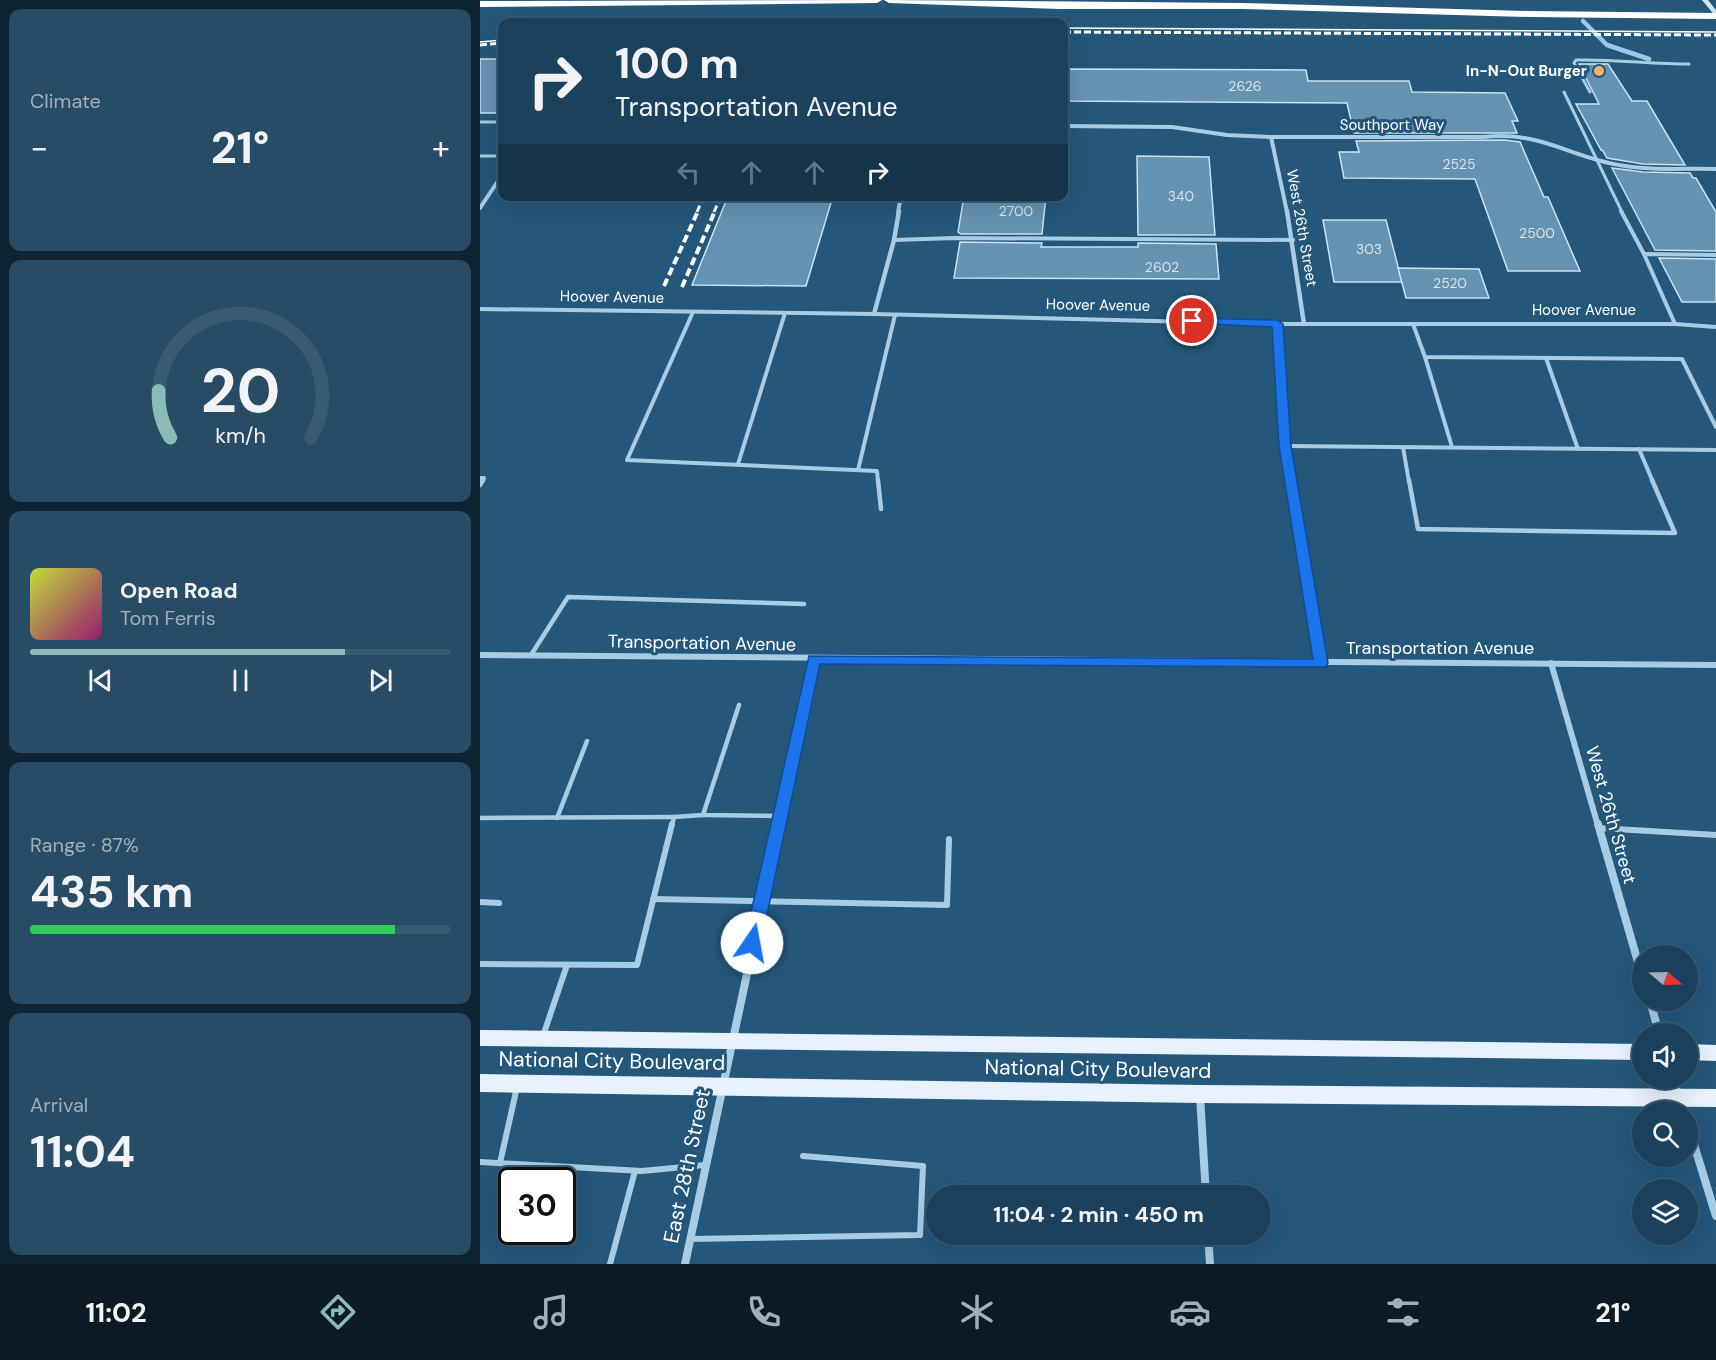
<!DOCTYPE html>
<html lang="en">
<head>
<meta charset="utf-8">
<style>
	:root { --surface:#1b415c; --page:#284c65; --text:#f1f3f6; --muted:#a0afbb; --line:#395a72; --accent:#8bbbb9 }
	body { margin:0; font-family:"DM Sans",sans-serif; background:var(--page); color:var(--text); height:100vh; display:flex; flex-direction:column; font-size:22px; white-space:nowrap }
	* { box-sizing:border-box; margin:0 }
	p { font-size:20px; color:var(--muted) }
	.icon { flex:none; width:33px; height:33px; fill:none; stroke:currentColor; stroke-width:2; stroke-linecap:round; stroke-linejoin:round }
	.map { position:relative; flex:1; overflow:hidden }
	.sheet { display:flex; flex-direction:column; gap:9px; padding:9px; background:#0f2433; width:480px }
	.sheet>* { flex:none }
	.top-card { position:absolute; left:18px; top:18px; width:570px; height:183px; border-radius:12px; box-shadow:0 6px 24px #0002,0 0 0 2px var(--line); background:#1b415c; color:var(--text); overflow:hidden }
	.needle { width:39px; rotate:109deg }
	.controls { position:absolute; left:1152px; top:945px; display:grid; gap:12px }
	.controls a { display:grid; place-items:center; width:66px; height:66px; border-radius:50%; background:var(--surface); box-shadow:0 6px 24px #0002,0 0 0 2px var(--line); font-size:30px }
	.speed { position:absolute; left:18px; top:1167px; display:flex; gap:12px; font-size:30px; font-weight:700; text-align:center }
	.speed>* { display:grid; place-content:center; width:78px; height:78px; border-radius:50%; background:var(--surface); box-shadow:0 6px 24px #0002,0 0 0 2px var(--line); line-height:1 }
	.speed .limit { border:3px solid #111; border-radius:9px; background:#fff; color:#111 }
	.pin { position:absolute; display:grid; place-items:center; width:51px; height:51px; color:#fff; margin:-26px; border:3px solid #fff; border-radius:50%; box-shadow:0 2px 6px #0007 }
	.me { position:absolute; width:66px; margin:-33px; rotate:12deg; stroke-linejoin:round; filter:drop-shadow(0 0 4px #0008) }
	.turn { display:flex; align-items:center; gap:21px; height:126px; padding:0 18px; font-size:27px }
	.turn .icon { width:78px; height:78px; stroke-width:2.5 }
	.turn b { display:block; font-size:42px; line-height:51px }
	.lanes { display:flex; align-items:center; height:57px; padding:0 18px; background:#0003; justify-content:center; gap:30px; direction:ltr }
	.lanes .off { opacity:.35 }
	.big { font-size:45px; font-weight:700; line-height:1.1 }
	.sheet .card { flex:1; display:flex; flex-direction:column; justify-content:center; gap:9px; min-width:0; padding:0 21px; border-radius:12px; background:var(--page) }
	.sheet .dial { align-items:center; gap:0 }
	.dial svg { height:156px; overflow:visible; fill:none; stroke:var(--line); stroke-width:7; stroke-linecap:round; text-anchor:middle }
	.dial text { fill:var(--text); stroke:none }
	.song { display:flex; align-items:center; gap:18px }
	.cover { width:72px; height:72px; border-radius:9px; background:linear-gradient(135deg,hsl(70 70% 55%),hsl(320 70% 35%)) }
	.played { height:6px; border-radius:3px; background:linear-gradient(90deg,var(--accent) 75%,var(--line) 75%) }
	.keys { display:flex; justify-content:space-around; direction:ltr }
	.heat { display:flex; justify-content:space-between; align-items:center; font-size:33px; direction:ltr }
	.charge { height:9px; border-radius:4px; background:linear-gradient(90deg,#34c759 87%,var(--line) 0) }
	.trip { position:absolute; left:446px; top:1185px; width:345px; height:60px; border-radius:30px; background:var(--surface); box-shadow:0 6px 24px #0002,0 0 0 2px var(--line); font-weight:700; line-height:60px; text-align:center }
	.menu { display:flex; height:96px; justify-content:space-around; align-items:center; background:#0b1a25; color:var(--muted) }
	.menu .icon { width:42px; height:42px }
	.menu .current { color:var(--accent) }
	.menu b { font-size:27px; color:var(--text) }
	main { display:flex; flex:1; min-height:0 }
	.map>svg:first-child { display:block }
</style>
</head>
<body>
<main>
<section class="sheet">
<div class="card"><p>Climate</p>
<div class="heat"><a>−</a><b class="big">21°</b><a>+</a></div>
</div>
<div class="card dial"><svg viewBox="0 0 100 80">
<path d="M14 69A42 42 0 1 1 86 69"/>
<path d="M14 69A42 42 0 0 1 8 45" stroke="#8bbbb9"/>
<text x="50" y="56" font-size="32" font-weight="700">20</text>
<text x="50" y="72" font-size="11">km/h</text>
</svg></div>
<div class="card">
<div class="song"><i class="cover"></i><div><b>Open Road</b><p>Tom Ferris</p></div></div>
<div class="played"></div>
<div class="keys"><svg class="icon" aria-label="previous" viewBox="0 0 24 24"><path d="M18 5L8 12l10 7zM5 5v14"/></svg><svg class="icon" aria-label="pause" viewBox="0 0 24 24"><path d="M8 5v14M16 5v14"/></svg><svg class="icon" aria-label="next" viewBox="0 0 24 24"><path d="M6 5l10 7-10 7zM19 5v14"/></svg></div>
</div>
<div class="card"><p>Range · 87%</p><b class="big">435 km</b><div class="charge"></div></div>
<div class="card"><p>Arrival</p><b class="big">11:04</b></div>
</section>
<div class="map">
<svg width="1236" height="1264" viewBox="0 0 1236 1264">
	<rect width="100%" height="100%" fill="#24577a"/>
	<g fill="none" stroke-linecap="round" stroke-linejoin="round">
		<path stroke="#9bc9e5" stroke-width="4.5" d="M1103,21l24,24 42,14"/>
	</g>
	<g fill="#6592b0" stroke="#c9e3f3" stroke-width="1.5">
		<rect x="0" y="59" width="22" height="54"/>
		<path d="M1099,64h29l24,37h15l38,64 -42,-1 -36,-6 -4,-7 -2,-1 -25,-46h23z"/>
		<path d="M584,69l242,1 2,11h101l3,11 93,1 13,28h-6l5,12h-163l-7,-30 -283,-2z"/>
		<path d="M1024,140l16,2 24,55h4l32,74h-72l-33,-92 -131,-1 -5,-26h20l-3,-11z"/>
		<path d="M657,156l72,1 6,78h-77z"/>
		<path d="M1132,168l31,4 47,1 3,5h3l20,34v39l-61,-1z"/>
		<path d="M248,196h105l-27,90 -114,-1z"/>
		<path d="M484,196h82l-4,38h-81l-3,-2z"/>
		<path d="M843,220h63l16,62h-68z"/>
		<path d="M480,242l82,1 -1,4h97v-4l78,1 3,35 -265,-1z"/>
		<path d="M1179,258l57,1v43h-34z"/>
		<path d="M918,268l81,1 10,29h-83z"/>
	</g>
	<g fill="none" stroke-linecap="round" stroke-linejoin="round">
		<g stroke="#a7cce4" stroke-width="3">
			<path d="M1084,92l58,120"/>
			<path d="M1110,92l-16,-29 2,-3c38,-1 75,4 113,4"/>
			<path d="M0,122h22"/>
			<path d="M0,156h22"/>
		</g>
		<g stroke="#a7cce4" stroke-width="4">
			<path d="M1141,211l23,43"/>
			<path d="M414,240l60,-2 339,2"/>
			<path d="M213,312l-66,148 250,11 1,11"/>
			<path d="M797,324l8,122 6,36"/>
			<path d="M933,324l12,33 257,2 34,68"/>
			<path d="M1195,324l-31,-70 72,1"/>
			<path d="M945,357l27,90"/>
			<path d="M1066,358l32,91"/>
			<path d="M805,446l431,4"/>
			<path d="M923,447l6,35"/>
			<path d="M1159,449l14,33"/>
			<path d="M258,464l47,-151"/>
			<path d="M378,470l37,-155"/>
			<path d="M0,478h4l-2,4"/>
		</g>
		<g stroke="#a7cce4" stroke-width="4.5">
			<path d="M398,480l3,29"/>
			<path d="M811,480l30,183"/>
			<path d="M929,480l9,49 257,4 -23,-53"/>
			<path d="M0,485l3,-5"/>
			<path d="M51,655l37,-58 236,7"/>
			<path d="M259,705l-36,110 77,1"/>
			<path d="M0,818l194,-1"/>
			<path d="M77,818l30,-77"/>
			<path d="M192,826l2,-9 29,-2"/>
		</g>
		<g stroke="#a7cce4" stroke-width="6">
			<path d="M1119,828l117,7"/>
			<path d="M173,899l294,6 2,-66"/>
			<path d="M0,902l19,1"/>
			<path d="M0,964l157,1 35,-141"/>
			<path d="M63,1036l24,-71"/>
			<path d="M0,1162l162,9 63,-6"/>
			<path d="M20,1163l17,-76"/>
			<path d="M210,1239l230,-4 3,-69 -120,-10"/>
			<path d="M130,1264l25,-93"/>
		</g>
		<g stroke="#a7cce4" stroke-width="4">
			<path d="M584,126l108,1 55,8 44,2h213c56,-6 84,19 135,28 31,6 65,3 97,4"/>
			<path d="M791,137l16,75"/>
			<path d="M0,208l22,-33"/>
			<path d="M418,212l3,-16"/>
		</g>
		<g stroke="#a7cce4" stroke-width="4.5">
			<path d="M807,211l17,113"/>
			<path d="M394,314l20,-74 5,-29"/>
		</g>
		<g stroke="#a7cce4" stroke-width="6">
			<path d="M0,655l1236,10"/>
			<path d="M1071,663l47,163"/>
			<path d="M298,826l36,-167"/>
		</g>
		<g stroke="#a7cce4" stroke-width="8">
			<path d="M1118,824l44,152"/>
			<path d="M1170,1000l9,34"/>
			<path d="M1193,1078l10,34"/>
			<path d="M720,1095l6,101"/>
			<path d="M1208,1125l28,91"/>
			<path d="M728,1234l2,30"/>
			<path d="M205,1264l94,-440"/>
		</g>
		<path fill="#a7cce4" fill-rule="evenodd" d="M0,307l394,5 403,10h398l41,3v4l-41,-3h-398l-403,-10 -394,-5z"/>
		<path fill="#d0e5f4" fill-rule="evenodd" d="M1222,0h6l8,10v7z"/>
		<g fill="#e7f2fc" fill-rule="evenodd">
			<path d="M0,1030l1162,14v16l-1162,-14z"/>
			<path d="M1208,1044l28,1v16l-28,-1z"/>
			<path d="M0,1074l719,11 517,4v18l-517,-4 -719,-11z"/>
		</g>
		<g fill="#fff" fill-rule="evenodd">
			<path d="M402,0l-5,3 -397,4v-6z"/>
			<path d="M404,0l358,3 287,8 187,2v6l-187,-2 -287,-8h-183l-170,-6z"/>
		</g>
		<g stroke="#fff" stroke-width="1.5">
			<path d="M584,28l652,4"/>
			<path d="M0,42l22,-2"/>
		</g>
		<g stroke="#fff" stroke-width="3" stroke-dasharray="7 3" stroke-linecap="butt">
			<path d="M584,32l652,3"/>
			<path d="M0,45l22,-2"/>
			<path d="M217,212l7,-16"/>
			<path d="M234,212l7,-16"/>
		</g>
		<g stroke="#fff" stroke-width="4" stroke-dasharray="8 4" stroke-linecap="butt">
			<path d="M184,286l34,-75"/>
			<path d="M202,287l33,-76"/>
		</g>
	</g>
	<path fill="#1a73e8" stroke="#114b97" stroke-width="1.5" d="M712,318l85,2 6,4 8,122 37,217 -2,4 -506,-3 -59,279 -3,5 -6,2 -6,-2 -2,-5 65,-287 504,3 -34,-213 -7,-119 -83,-4 -2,-2z"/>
	<circle fill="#eeb36b" stroke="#24577a" stroke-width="2" cx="1119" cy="71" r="6"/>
	<g text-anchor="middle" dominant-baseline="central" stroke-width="6" stroke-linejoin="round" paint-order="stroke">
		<g font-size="14" fill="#d8e4eb">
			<text x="765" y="86">2626</text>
			<text x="979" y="164">2525</text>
			<text x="701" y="196">340</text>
			<text x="536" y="211">2700</text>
			<text x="1057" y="233">2500</text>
			<text x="889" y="249">303</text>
			<text x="682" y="267">2602</text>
			<text x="970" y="283">2520</text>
		</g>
		<g font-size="15" font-weight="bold" fill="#fff" stroke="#24577a" text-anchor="end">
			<text x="1107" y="71">In-N-Out Burger</text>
		</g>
		<g font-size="15" fill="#fff" stroke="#24577a">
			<text x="912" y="125">Southport Way</text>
			<text transform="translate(822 228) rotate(80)">West 26th Street</text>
			<text transform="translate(132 297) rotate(1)">Hoover Avenue</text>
			<text transform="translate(618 305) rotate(1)">Hoover Avenue</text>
			<text x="1104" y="310">Hoover Avenue</text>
		</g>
		<g font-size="18" fill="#fff" stroke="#24577a">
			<text transform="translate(222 643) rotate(1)">Transportation Avenue</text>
			<text x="960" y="648">Transportation Avenue</text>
			<text transform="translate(1131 815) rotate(74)">West 26th Street</text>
		</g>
		<g font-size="21" fill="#fff" stroke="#24577a">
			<text transform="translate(132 1061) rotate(1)">National City Boulevard</text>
			<text transform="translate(618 1069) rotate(1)">National City Boulevard</text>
			<text transform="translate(207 1166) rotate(-78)">East 28th Street</text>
		</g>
	</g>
</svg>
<div class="controls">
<a><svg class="needle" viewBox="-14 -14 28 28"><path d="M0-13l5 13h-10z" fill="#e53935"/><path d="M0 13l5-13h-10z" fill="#a0afbb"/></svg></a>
<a><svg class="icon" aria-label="sound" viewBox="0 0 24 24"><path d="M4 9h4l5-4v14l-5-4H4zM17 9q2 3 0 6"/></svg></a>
<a><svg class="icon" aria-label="search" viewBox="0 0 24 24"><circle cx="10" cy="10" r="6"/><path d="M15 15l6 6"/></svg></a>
<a><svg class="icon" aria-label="layers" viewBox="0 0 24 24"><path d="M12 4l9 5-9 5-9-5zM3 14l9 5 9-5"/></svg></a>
</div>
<div class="speed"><div class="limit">30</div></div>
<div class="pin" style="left:712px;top:321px;background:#d93025"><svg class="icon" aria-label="arrive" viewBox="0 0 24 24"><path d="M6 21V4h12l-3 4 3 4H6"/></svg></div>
<svg class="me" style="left:272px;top:943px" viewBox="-20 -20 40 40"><circle r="19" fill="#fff"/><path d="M0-13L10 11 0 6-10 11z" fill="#1a73e8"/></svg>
<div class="trip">11:04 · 2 min · 450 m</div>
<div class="top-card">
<div class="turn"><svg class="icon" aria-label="right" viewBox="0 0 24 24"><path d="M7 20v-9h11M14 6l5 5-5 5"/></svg><div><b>100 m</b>Transportation Avenue</div></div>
<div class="lanes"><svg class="icon off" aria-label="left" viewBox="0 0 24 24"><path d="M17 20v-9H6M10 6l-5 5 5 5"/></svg><svg class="icon off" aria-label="ahead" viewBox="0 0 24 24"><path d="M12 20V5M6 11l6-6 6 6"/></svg><svg class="icon off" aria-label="ahead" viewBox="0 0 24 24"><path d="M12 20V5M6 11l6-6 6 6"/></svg><svg class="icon" aria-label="right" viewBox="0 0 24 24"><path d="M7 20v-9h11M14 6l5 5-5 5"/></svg></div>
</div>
</div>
</main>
<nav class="menu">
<b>11:02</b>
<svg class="icon current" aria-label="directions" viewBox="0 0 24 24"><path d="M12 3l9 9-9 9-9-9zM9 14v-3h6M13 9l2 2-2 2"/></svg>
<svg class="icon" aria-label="music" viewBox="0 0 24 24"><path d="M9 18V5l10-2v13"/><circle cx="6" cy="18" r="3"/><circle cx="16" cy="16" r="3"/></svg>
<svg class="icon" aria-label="phone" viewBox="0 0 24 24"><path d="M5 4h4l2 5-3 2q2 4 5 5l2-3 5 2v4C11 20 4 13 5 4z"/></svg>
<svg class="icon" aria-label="climate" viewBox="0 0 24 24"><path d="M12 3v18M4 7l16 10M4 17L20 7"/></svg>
<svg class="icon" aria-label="car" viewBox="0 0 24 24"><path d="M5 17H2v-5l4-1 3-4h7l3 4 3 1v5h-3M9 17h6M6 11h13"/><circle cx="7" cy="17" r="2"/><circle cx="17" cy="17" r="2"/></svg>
<svg class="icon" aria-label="filters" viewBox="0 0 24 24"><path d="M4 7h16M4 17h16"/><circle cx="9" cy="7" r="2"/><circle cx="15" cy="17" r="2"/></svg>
<b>21°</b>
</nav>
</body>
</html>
